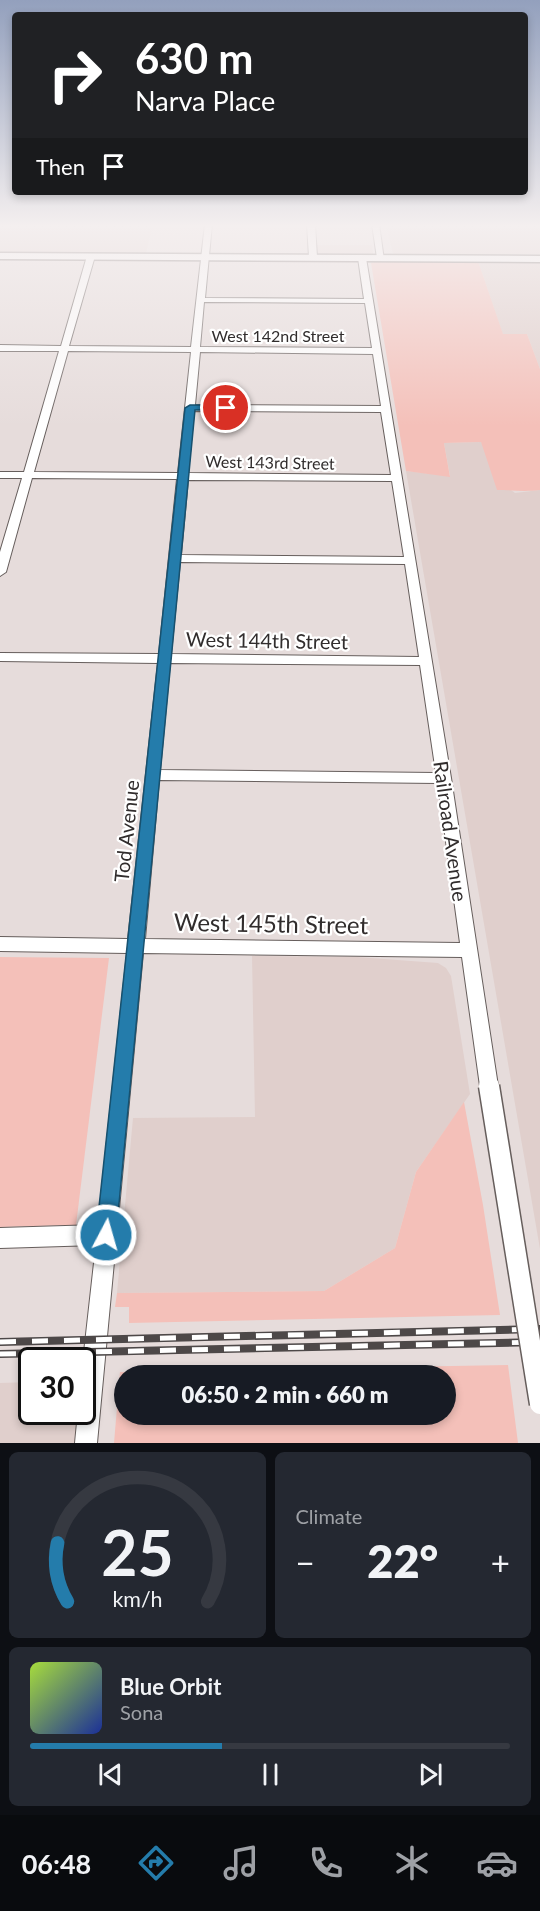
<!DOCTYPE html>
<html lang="en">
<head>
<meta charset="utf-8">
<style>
	:root { --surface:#171b24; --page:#242831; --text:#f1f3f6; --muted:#9ea1a6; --line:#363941; --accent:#247cab }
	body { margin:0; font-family:Lato,sans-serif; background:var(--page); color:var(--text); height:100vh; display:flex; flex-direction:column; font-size:22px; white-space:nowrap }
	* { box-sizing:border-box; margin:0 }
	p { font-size:20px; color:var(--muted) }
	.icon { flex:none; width:33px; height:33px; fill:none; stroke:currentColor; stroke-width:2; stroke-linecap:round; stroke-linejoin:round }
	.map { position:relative; height:1443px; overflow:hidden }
	.details { display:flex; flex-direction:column; gap:9px; padding:9px; background:#0d0f14; flex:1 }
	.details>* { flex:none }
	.guide { position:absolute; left:12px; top:12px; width:516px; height:183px; border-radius:6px; box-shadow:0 3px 9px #0003; background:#202124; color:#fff; overflow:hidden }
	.speed { position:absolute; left:18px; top:1347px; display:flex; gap:12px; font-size:30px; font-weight:700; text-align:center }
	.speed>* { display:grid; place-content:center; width:78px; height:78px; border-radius:50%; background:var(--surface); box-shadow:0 3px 9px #0003; line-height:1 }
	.speed .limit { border:3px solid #111; border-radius:9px; background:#fff; color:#111 }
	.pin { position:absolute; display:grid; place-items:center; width:51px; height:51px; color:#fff; margin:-26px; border:3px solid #fff; border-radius:50%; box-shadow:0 2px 6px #0007 }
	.me { position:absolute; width:66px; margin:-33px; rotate:6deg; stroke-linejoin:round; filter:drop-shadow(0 0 4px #0008) }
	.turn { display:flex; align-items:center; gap:21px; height:126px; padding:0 24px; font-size:27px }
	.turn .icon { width:78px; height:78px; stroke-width:2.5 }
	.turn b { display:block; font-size:42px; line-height:51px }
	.then { display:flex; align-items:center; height:57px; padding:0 24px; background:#0003; gap:12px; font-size:22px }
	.big { font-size:45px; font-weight:800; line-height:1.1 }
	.details .card { flex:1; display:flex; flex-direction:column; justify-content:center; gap:9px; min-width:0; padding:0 21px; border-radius:9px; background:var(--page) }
	.details .dial { align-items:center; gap:0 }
	.dial svg { height:156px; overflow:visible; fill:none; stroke:var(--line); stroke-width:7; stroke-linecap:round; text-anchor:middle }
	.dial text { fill:var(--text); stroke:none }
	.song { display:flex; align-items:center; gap:18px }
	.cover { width:72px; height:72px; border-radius:9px; background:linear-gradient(135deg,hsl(80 70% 55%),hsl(230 70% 35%)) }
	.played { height:6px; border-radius:3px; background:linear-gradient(90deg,var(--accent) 40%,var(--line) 40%) }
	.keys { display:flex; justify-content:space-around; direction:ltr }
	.heat { display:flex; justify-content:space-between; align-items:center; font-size:33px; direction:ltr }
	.details .tiles { flex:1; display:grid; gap:9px; grid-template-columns:1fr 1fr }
	.card:last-child { grid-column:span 2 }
	.trip { position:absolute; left:114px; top:1365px; width:342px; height:60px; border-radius:30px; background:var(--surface); box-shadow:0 3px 9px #0003; font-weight:800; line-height:60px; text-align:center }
	.menu { display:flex; height:96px; justify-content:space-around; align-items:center; background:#090b0e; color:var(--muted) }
	.menu .icon { width:42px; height:42px }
	.menu .selected { color:var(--accent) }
	.menu b { font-size:27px; color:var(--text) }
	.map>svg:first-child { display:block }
</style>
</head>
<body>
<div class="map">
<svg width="540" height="1443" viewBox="0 0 540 1443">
	<rect width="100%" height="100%" fill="#e6dcdb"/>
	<g fill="#e0cfcc">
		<path d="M0,224h153l-7,29h-146z"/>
		<path d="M386,224h154v30h-147z"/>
		<path d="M316,245h56l1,10h-57z"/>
		<path d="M478,261l62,1v107l-13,-35 -24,1z"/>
		<path d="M481,442l30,48 4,3 25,-3v759l-134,-778 44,5 -6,-33z"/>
		<path d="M252,956l105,1 81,6 8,5 5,8 19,118 -54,78 -21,76 -71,43 -207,2 16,-175 122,-1z"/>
		<path d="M87,1381l-6,62h-81v-60l31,-1 1,30h50z"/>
	</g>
	<g fill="#f4c0b9" fill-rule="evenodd">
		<path d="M378,261h100l25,73h24l13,35v121c-17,2 -27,0 -43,0l-16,-48 -37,1 6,34 -44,-6 -35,-208z"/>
		<path d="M0,957l109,1 -33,267 -76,2z"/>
		<path d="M464,1102l19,103 17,110 -371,8v-16h-14l2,-14 207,-2 71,-43 21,-76z"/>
		<path d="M508,1365l10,78h-404l6,-71zM124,1376h322v38h-322z"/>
	</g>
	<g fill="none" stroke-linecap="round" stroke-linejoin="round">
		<g stroke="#665e5c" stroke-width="2">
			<g id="minor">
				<path d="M205,224h7l-7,74 159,1 -6,-41 4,-2 4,2 85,520 47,308 -3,6 -6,3 -6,-3 -3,-6 -18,-129 -319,-4 -46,490h-22l3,-31h4v-42l14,-125 -96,3v-20l98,-3 29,-272 -127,-2v-14l128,2 30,-276 -158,-2v-8l159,1 18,-175 -145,-1 -26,94 -6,4v-24l22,-74h-22v-6h24l35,-121h-59v-6l61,1 26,-90 4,-2 4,2 -26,90 122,1zM204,302l161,1 7,45 -172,-1zM68,351l123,1 -13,121 -144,-1zM200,352l173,2 8,52 -186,-1zM194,411l187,1 10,63 -203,-2zM188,480l204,1 12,76 -223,-2zM180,562l225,2 14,93 -248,-3zM170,663l250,2 16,108 -276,-3zM159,780l279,3 22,160 -315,-4z"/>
				<path d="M307,224h8l2,33 -4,2 -4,-2z"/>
				<path d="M372,224h7l5,36 -7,-2z"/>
			</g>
		</g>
		<g stroke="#665e5c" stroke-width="3">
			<path id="major" d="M0,253l540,3v6l-540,-3z"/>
		</g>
		<use href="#minor" fill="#fff" fill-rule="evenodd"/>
		<use href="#major" fill="#fff" fill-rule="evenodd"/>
		<g stroke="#4d4848" stroke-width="8">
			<g id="rail">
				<path d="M0,1342l540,-13"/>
				<path d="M0,1354l540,-12"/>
			</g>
		</g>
		<use href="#rail" stroke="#fff" stroke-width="5" stroke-dasharray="16" stroke-linecap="butt"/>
		<g stroke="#665e5c" stroke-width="23" stroke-linecap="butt">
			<path id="minor-bridge" d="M489,1086l51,318"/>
		</g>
		<use href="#minor-bridge" stroke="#fff" stroke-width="20"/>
	</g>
	<linearGradient id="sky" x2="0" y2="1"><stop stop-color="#93a0bd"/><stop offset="0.53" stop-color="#f4efef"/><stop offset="1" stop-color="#f4efef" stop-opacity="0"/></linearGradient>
	<rect width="540" height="426" fill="url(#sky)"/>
	<path fill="#247cab" stroke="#17516f" stroke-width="1.5" d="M226,405l4,1v4h-35l-79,825 -3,7 -7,3 -7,-3 -3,-7 89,-827 5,-3z"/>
	<g text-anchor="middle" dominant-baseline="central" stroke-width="4.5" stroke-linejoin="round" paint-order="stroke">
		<g font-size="16" fill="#312d2d" stroke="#fff">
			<text x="278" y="335">West 142nd Street</text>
			<text transform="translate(270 462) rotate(1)">West 143rd Street</text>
		</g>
		<g font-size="20" fill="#312d2d" stroke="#fff">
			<text transform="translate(267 640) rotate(1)">West 144th Street</text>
			<text transform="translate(126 831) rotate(-84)">Tod Avenue</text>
			<text transform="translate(451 831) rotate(82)">Railroad Avenue</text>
		</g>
		<g font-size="24" fill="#312d2d" stroke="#fff">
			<text transform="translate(271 923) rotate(1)">West 145th Street</text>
		</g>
	</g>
</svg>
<div class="speed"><div class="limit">30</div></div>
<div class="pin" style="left:226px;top:408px;background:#d93025"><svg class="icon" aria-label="arrive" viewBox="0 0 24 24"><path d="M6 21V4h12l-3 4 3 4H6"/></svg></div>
<svg class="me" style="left:106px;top:1235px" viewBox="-20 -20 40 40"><circle r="17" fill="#247cab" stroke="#fff" stroke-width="3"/><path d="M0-11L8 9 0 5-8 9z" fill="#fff"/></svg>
<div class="trip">06:50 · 2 min · 660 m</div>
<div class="guide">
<div class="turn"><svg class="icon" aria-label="right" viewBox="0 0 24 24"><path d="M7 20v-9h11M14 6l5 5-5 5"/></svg><div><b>630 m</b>Narva Place</div></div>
<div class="then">Then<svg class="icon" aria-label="arrive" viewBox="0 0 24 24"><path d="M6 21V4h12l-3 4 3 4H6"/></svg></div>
</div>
</div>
<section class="details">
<div class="tiles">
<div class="card dial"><svg viewBox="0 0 100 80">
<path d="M14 69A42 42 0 1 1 86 69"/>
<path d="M14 69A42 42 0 0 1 9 39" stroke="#247cab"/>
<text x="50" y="56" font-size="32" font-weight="700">25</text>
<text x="50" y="72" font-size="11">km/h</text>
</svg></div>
<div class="card"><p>Climate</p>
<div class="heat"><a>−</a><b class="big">22°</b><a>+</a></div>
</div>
<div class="card">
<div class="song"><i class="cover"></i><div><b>Blue Orbit</b><p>Sona</p></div></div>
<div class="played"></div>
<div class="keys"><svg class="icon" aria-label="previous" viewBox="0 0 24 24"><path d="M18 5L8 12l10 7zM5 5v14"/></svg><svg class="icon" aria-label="pause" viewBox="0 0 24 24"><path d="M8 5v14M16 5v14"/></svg><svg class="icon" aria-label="next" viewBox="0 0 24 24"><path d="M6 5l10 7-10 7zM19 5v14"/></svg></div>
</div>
</div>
</section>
<nav class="menu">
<b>06:48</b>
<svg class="icon selected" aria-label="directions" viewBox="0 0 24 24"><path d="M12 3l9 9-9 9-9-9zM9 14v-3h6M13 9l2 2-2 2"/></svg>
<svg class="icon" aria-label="music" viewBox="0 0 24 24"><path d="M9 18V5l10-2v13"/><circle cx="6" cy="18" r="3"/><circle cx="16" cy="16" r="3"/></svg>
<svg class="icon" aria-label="phone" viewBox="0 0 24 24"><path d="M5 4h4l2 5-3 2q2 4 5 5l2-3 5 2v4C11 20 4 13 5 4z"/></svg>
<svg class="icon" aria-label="climate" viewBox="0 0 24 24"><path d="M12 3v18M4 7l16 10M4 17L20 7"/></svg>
<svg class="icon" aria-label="car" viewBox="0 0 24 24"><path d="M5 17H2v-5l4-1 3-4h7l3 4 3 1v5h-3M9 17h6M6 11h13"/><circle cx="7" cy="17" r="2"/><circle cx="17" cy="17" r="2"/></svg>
</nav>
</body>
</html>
